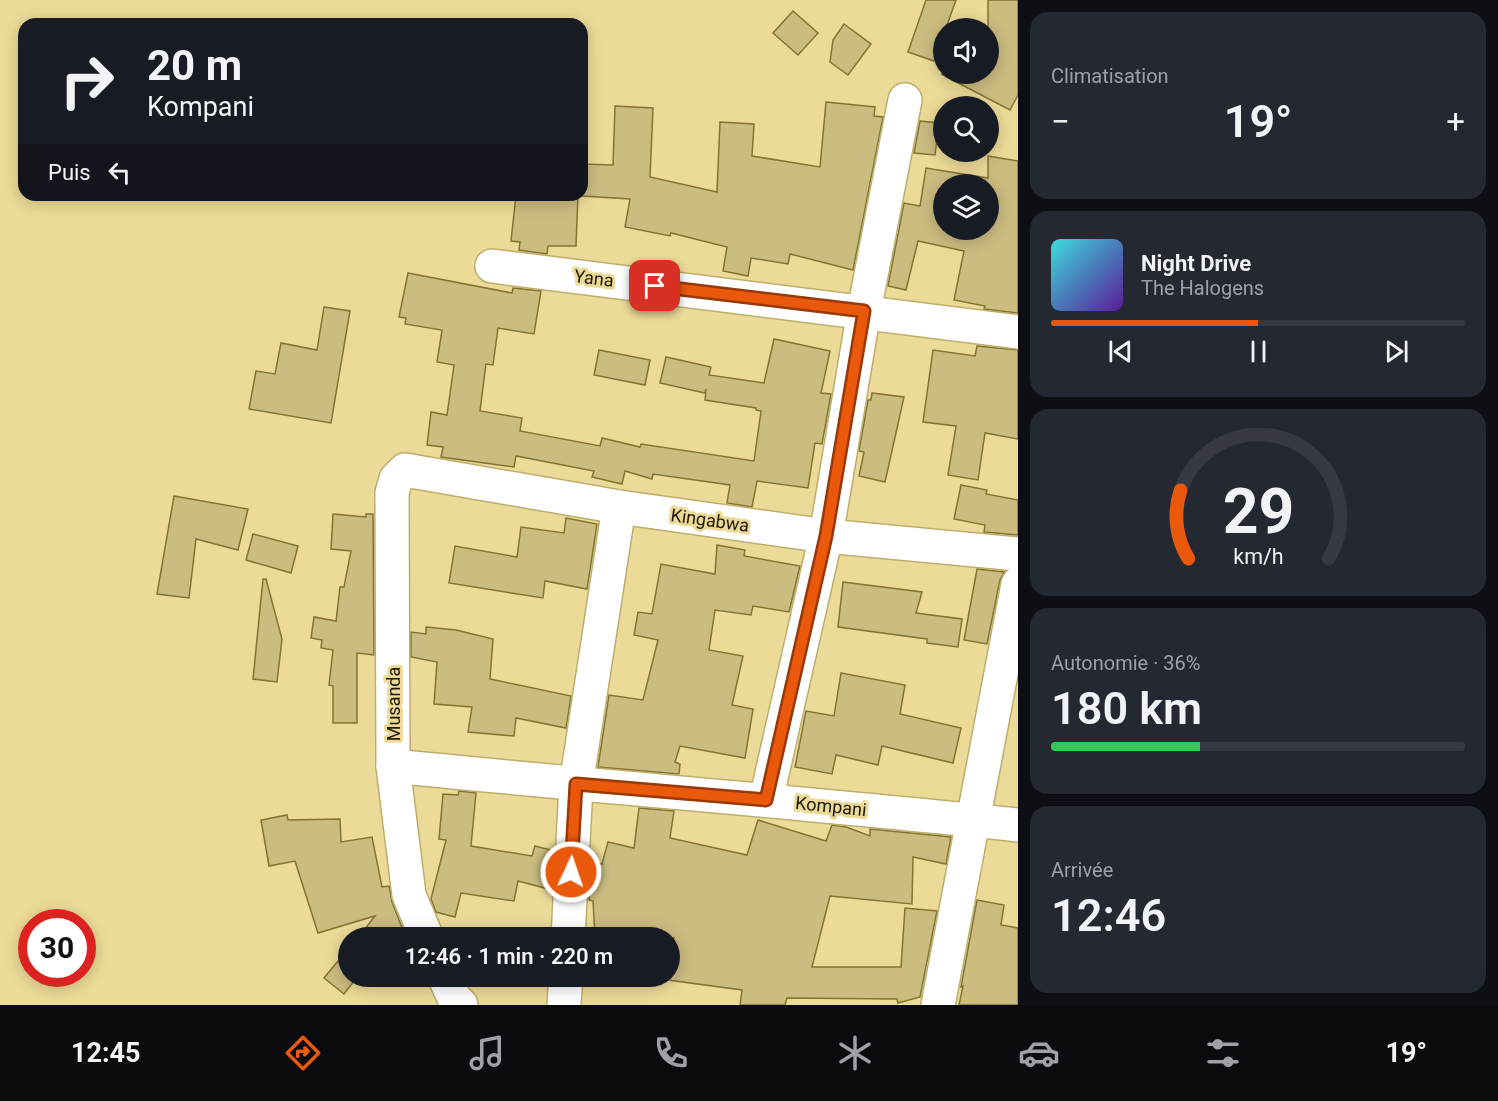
<!DOCTYPE html>
<html lang="fr">
<head>
<meta charset="utf-8">
<style>
	:root { --surface:#171b24; --page:#242831; --text:#f1f3f6; --muted:#9ea1a6; --line:#363941; --accent:#ea580c }
	body { margin:0; font-family:Roboto,sans-serif; background:var(--page); color:var(--text); height:100vh; display:flex; flex-direction:column; font-size:22px; white-space:nowrap }
	* { box-sizing:border-box; margin:0 }
	p { font-size:20px; color:var(--muted) }
	.icon { flex:none; width:33px; height:33px; fill:none; stroke:currentColor; stroke-width:2; stroke-linecap:round; stroke-linejoin:round }
	.map { position:relative; flex:1; overflow:hidden }
	.sheet { display:flex; flex-direction:column; gap:12px; padding:12px; background:#0d0f14; width:480px }
	.sheet>* { flex:none }
	.top-card { position:absolute; left:18px; top:18px; width:570px; height:183px; border-radius:18px; box-shadow:0 3px 15px #0003; background:#171b24; color:var(--text); overflow:hidden }
	.fabs { position:absolute; left:933px; top:18px; display:grid; gap:12px }
	.fabs a { display:grid; place-items:center; width:66px; height:66px; border-radius:50%; background:var(--surface); box-shadow:0 3px 15px #0003; font-size:30px }
	.speed { position:absolute; left:18px; top:909px; display:flex; gap:12px; font-size:30px; font-weight:700; text-align:center }
	.speed>* { display:grid; place-content:center; width:78px; height:78px; border-radius:50%; background:var(--surface); box-shadow:0 3px 15px #0003; line-height:1 }
	.speed .limit { border:9px solid #d22; background:#fff; color:#111 }
	.pin { position:absolute; display:grid; place-items:center; width:51px; height:51px; color:#fff; margin:-26px; border-radius:12px; box-shadow:0 3px 9px #0006 }
	.me { position:absolute; width:66px; margin:-33px; rotate:3deg; stroke-linejoin:round; filter:drop-shadow(0 0 4px #0008) }
	.turn { display:flex; align-items:center; gap:21px; height:126px; padding:0 30px; font-size:27px }
	.turn .icon { width:78px; height:78px; stroke-width:2.5 }
	.turn b { display:block; font-size:42px; line-height:51px }
	.then { display:flex; align-items:center; height:57px; padding:0 30px; background:#0003; gap:12px; font-size:22px }
	.big { font-size:45px; font-weight:600; line-height:1.1 }
	.sheet .widget { flex:1; display:flex; flex-direction:column; justify-content:center; gap:9px; min-width:0; padding:0 21px; border-radius:18px; background:var(--page) }
	.sheet .dial { align-items:center; gap:0 }
	.dial svg { height:156px; overflow:visible; fill:none; stroke:var(--line); stroke-width:7; stroke-linecap:round; text-anchor:middle }
	.dial text { fill:var(--text); stroke:none }
	.song { display:flex; align-items:center; gap:18px }
	.cover { width:72px; height:72px; border-radius:9px; background:linear-gradient(135deg,hsl(180 70% 55%),hsl(270 70% 35%)) }
	.played { height:6px; border-radius:3px; background:linear-gradient(90deg,var(--accent) 50%,var(--line) 50%) }
	.keys { display:flex; justify-content:space-around; direction:ltr }
	.heat { display:flex; justify-content:space-between; align-items:center; font-size:33px; direction:ltr }
	.charge { height:9px; border-radius:4px; background:linear-gradient(90deg,#34c759 36%,var(--line) 0) }
	.trip { position:absolute; left:338px; top:927px; width:342px; height:60px; border-radius:30px; background:var(--surface); box-shadow:0 3px 15px #0003; font-weight:600; line-height:60px; text-align:center }
	.tabs { display:flex; height:96px; justify-content:space-around; align-items:center; background:#090b0e; color:var(--muted) }
	.tabs .icon { width:42px; height:42px }
	.tabs .selected { color:var(--accent) }
	.tabs b { font-size:27px; color:var(--text) }
	main { display:flex; flex:1; min-height:0 }
	.map>svg:first-child { display:block }
</style>
</head>
<body>
<main>
<div class="map">
<svg width="1018" height="1005" viewBox="0 0 1018 1005">
	<rect width="100%" height="100%" fill="#ecdb98"/>
	<g fill="#cbbc80" stroke="#847432" stroke-width="1.5" fill-rule="evenodd">
		<path d="M926,0h30l-10,28h-2v7l-10,26 -26,-9z"/>
		<path d="M988,0h30v95l-8,15 -69,-36h47z"/>
		<path d="M793,11l25,22 -20,22 -25,-22z"/>
		<path d="M844,24l27,20 -23,31 -18,-13 3,-22z"/>
		<path d="M826,102l49,5 -1,9 9,1 -30,153 -63,-16 -2,10 -37,-6 -3,18 -25,-5 4,-24 -56,-14 -1,3 -45,-9 5,-28 -48,-3v-32l31,1 2,-59 38,2 -3,69 67,15 3,-70 34,2 -2,32 68,11z"/>
		<path d="M920,121l19,2 -4,32 -21,-2z"/>
		<path d="M988,156l30,5v152l-34,-4 1,-3 -31,-6 10,-49 -46,-10 -12,49 -18,-4 16,-83 16,3 6,-38 62,10zM944,184h44v46h-44z"/>
		<path d="M516,195h62l-2,51h-28l-1,8 -28,-4 1,-8 -9,-1z"/>
		<path d="M408,273l104,20 1,-5 28,3 -7,43 -36,-6 -5,37 -7,-1 -6,47 42,7 -2,13 80,15 2,-8 38,9 1,-3 113,17 7,-50 -5,-1v-2l-51,-8 1,-11 -1,4 -45,-10 6,-26 45,10 -2,8 55,8 10,-44 56,12 -9,42 10,1 -9,50 -7,-1 -7,45 -51,-7 -5,26 -25,-4 3,-18 -77,-11 -1,5 -27,-8 -3,13 -30,-7 2,-6 -78,-15 -2,11 -73,-10 2,-10 -16,-2 4,-33 16,3 7,-50 -17,-3 5,-32 -37,-6 1,-6 -7,-1z"/>
		<path d="M324,307l26,4 -19,112 -82,-14 7,-38 19,3 6,-31 36,7z"/>
		<path d="M977,346l41,4v89l-33,-6 -7,47 -30,-5 8,-49 -33,-4 10,-72 42,6z"/>
		<path d="M599,350l51,10 -5,25 -51,-10z"/>
		<path d="M872,393l32,4 -19,85 -26,-6 5,-24 -5,-1 9,-51h3z"/>
		<path d="M961,485l26,5 -1,4 32,6v35l-34,-3 1,-7 -31,-6z"/>
		<path d="M174,496l74,13 -10,41 -42,-11 -7,59 -32,-4z"/>
		<path d="M333,514l33,3v-3h7l1,141 -17,-2v70h-24v-37l-4,-1 4,-35 -12,-2 1,-8 -11,-2 3,-21 22,4 4,-34h4l7,-36 -20,-2z"/>
		<path d="M566,518l31,6 -10,65 -42,-8 -2,17 -94,-15 6,-37 62,11 4,-30 43,6z"/>
		<path d="M253,534l45,12 -7,27 -45,-13z"/>
		<path d="M717,545l28,5 -1,6 56,10 -11,46 -36,-6 -2,9 -36,-5 -6,40 34,6 -11,49 21,4 -8,49 -65,-12 -5,16 5,2 -1,10 -81,-7 11,-72 34,5 15,-60 -24,-5 4,-23 14,2 9,-50 54,10z"/>
		<path d="M977,569l27,3 -4,8 -13,64 -23,-4z"/>
		<path d="M263,579h3l16,60 -5,43 -24,-3z"/>
		<path d="M843,582l79,10 -6,21 46,6 -4,28 -31,-4v-4l-89,-12z"/>
		<path d="M426,627l30,3 37,9 -3,40 81,17 -5,32 -50,-10 -2,18 -46,-4 4,-25 -38,-3 3,-42 -26,-5v-25l15,2z"/>
		<path d="M841,673l64,12 -5,29 61,14 -8,35 -71,-17 -4,19 -42,-10 -4,19 -37,-7 11,-56 28,5z"/>
		<path d="M459,791l17,2 -5,53 61,10 3,-10 19,5 -2,39 -34,-9 -4,20 -53,-8 -6,24 -19,-5 -5,-13 15,-59 -7,-1 4,-45 15,1z"/>
		<path d="M639,808l35,3 -4,27 77,17 11,-35 68,21 6,-16 14,2 24,9v-7l81,8 -5,27 -33,-7 -1,47 -82,-8 -18,71h89l4,-59 32,3 -17,86 -22,6 -1,-4 -110,-1 -2,7h-45l2,-15 -74,-10 6,-42h-79l-2,-37 -4,-1 2,-39 11,3 6,-22 26,6z"/>
		<path d="M287,815l1,5 52,-1 1,23 31,-5 10,50 7,-1 3,16 14,36h-48l17,-22 -57,17 -23,-72 -26,5 -8,-46z"/>
		<path d="M977,900l27,5 -3,20 17,3v77h-59l4,-19 -2,1z"/>
		<path d="M348,949v27h10l-14,18 -20,-16z"/>
	</g>
	<g fill="none" stroke-linecap="round" stroke-linejoin="round">
		<g stroke="#beae6c" stroke-width="36">
			<g id="minor">
				<path d="M492,266l526,66"/>
				<path d="M393,766c208,21 417,37 625,59"/>
				<path d="M766,800l60,-264 38,-225 41,-211"/>
				<path d="M427,938l-18,-43 -16,-129 -1,-273 4,-14 9,-9 214,37 207,29 192,18"/>
				<path d="M568,938l8,-153 43,-278"/>
				<path d="M444,976l10,22 7,7"/>
				<path d="M564,1004l2,-28"/>
				<path d="M938,1005l80,-421"/>
			</g>
		</g>
		<use href="#minor" stroke="#fff" stroke-width="33"/>
	</g>
	<g fill="none" stroke-linecap="round" stroke-linejoin="round">
		<g stroke="#983908" stroke-width="15">
			<path id="route" d="M571,872l5,-88 190,16 60,-264 38,-225 -209,-25"/>
		</g>
		<use href="#route" stroke="#ea580c" stroke-width="10"/>
	</g>
	<g text-anchor="middle" dominant-baseline="central" stroke-width="6" stroke-linejoin="round" paint-order="stroke">
		<g font-size="18" fill="#1f1900" stroke="#ecdb98">
			<text transform="translate(594 278) rotate(7)">Yana</text>
			<text transform="translate(710 520) rotate(8)">Kingabwa</text>
			<text transform="translate(393 704) rotate(-90)">Musanda</text>
			<text transform="translate(831 806) rotate(6)">Kompani</text>
		</g>
	</g>
</svg>
<div class="fabs">
<a><svg class="icon" aria-label="sound" viewBox="0 0 24 24"><path d="M4 9h4l5-4v14l-5-4H4zM17 9q2 3 0 6"/></svg></a>
<a><svg class="icon" aria-label="search" viewBox="0 0 24 24"><circle cx="10" cy="10" r="6"/><path d="M15 15l6 6"/></svg></a>
<a><svg class="icon" aria-label="layers" viewBox="0 0 24 24"><path d="M12 4l9 5-9 5-9-5zM3 14l9 5 9-5"/></svg></a>
</div>
<div class="speed"><div class="limit">30</div></div>
<div class="pin" style="left:655px;top:286px;background:#d93025"><svg class="icon" aria-label="arrive" viewBox="0 0 24 24"><path d="M6 21V4h12l-3 4 3 4H6"/></svg></div>
<svg class="me" style="left:571px;top:872px" viewBox="-20 -20 40 40"><circle r="17" fill="#ea580c" stroke="#fff" stroke-width="3"/><path d="M0-11L8 9 0 5-8 9z" fill="#fff"/></svg>
<div class="trip">12:46 · 1 min · 220 m</div>
<div class="top-card">
<div class="turn"><svg class="icon" aria-label="right" viewBox="0 0 24 24"><path d="M7 20v-9h11M14 6l5 5-5 5"/></svg><div><b>20 m</b>Kompani</div></div>
<div class="then">Puis<svg class="icon" aria-label="left" viewBox="0 0 24 24"><path d="M17 20v-9H6M10 6l-5 5 5 5"/></svg></div>
</div>
</div>
<section class="sheet">
<div class="widget"><p>Climatisation</p>
<div class="heat"><a>−</a><b class="big">19°</b><a>+</a></div>
</div>
<div class="widget">
<div class="song"><i class="cover"></i><div><b>Night Drive</b><p>The Halogens</p></div></div>
<div class="played"></div>
<div class="keys"><svg class="icon" aria-label="previous" viewBox="0 0 24 24"><path d="M18 5L8 12l10 7zM5 5v14"/></svg><svg class="icon" aria-label="pause" viewBox="0 0 24 24"><path d="M8 5v14M16 5v14"/></svg><svg class="icon" aria-label="next" viewBox="0 0 24 24"><path d="M6 5l10 7-10 7zM19 5v14"/></svg></div>
</div>
<div class="widget dial"><svg viewBox="0 0 100 80">
<path d="M14 69A42 42 0 1 1 86 69"/>
<path d="M14 69A42 42 0 0 1 10 34" stroke="#ea580c"/>
<text x="50" y="56" font-size="32" font-weight="700">29</text>
<text x="50" y="72" font-size="11">km/h</text>
</svg></div>
<div class="widget"><p>Autonomie · 36%</p><b class="big">180 km</b><div class="charge"></div></div>
<div class="widget"><p>Arrivée</p><b class="big">12:46</b></div>
</section>
</main>
<nav class="tabs">
<b>12:45</b>
<svg class="icon selected" aria-label="directions" viewBox="0 0 24 24"><path d="M12 3l9 9-9 9-9-9zM9 14v-3h6M13 9l2 2-2 2"/></svg>
<svg class="icon" aria-label="music" viewBox="0 0 24 24"><path d="M9 18V5l10-2v13"/><circle cx="6" cy="18" r="3"/><circle cx="16" cy="16" r="3"/></svg>
<svg class="icon" aria-label="phone" viewBox="0 0 24 24"><path d="M5 4h4l2 5-3 2q2 4 5 5l2-3 5 2v4C11 20 4 13 5 4z"/></svg>
<svg class="icon" aria-label="climate" viewBox="0 0 24 24"><path d="M12 3v18M4 7l16 10M4 17L20 7"/></svg>
<svg class="icon" aria-label="car" viewBox="0 0 24 24"><path d="M5 17H2v-5l4-1 3-4h7l3 4 3 1v5h-3M9 17h6M6 11h13"/><circle cx="7" cy="17" r="2"/><circle cx="17" cy="17" r="2"/></svg>
<svg class="icon" aria-label="filters" viewBox="0 0 24 24"><path d="M4 7h16M4 17h16"/><circle cx="9" cy="7" r="2"/><circle cx="15" cy="17" r="2"/></svg>
<b>19°</b>
</nav>
</body>
</html>
